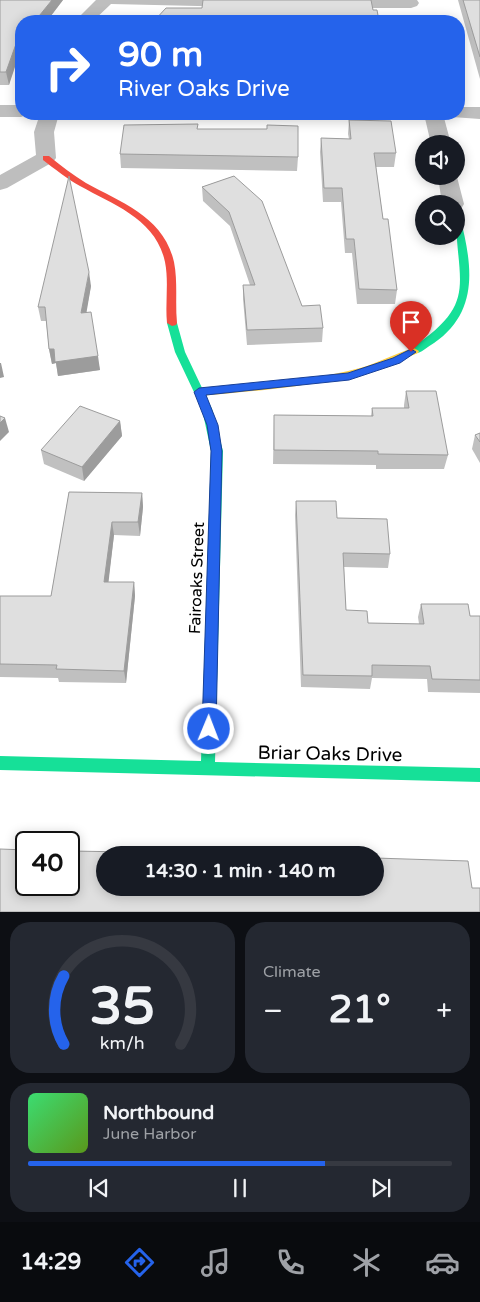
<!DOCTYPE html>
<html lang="en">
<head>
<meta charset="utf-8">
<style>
	:root { --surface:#171b24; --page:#242831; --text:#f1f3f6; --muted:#9ea1a6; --line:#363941; --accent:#2563eb }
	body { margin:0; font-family:"Varela Round",sans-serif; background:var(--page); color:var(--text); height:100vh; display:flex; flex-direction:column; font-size:19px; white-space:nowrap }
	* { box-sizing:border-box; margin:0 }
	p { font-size:16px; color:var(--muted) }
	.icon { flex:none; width:28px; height:28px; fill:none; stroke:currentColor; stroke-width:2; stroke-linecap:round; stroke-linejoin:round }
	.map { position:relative; height:912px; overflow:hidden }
	.panel { display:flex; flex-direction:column; gap:10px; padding:10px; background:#0d0f14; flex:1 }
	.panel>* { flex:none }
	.guide { position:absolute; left:15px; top:15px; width:450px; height:105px; border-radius:20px; box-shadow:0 2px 12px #0003; background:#2563eb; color:#fff; overflow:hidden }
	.fabs { position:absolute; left:415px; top:135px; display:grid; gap:10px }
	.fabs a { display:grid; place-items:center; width:50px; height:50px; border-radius:50%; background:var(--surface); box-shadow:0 2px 12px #0003; font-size:25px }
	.speed { position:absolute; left:15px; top:831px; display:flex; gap:10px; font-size:25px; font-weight:700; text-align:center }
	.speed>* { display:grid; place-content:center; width:65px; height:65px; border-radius:50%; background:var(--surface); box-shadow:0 2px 12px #0003; line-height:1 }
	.speed .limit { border:2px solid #111; border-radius:8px; background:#fff; color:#111 }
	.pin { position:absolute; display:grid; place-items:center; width:42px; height:42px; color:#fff; margin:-51px -21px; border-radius:50% 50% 50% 0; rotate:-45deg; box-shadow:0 0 5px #0007 }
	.pin .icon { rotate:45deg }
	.me { position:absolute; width:55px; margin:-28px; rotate:1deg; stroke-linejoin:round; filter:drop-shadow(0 0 4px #0008) }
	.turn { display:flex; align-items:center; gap:18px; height:105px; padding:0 20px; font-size:22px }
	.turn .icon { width:65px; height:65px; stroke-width:2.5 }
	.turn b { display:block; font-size:35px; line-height:42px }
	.big { font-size:38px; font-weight:700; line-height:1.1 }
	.panel .widget { flex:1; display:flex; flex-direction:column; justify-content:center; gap:8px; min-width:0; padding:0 18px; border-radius:20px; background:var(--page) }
	.panel .dial { align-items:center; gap:0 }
	.dial svg { height:130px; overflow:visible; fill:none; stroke:var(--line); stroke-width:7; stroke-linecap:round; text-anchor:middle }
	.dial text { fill:var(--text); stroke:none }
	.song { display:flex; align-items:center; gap:15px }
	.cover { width:60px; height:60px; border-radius:8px; background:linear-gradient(135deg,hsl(140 70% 55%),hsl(90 70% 35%)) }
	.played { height:5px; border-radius:2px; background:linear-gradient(90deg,var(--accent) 70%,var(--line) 70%) }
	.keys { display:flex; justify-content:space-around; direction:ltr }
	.heat { display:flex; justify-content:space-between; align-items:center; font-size:28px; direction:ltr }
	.panel .tiles { flex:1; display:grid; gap:10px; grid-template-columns:1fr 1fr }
	.widget:last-child { grid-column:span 2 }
	.trip { position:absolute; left:96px; top:846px; width:288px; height:50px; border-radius:25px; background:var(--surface); box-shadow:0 2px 12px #0003; font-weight:700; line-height:50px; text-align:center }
	.menu { display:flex; height:80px; justify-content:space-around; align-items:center; background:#090b0e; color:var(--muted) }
	.menu .icon { width:35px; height:35px }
	.menu .on { color:var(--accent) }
	.menu b { font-size:22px; color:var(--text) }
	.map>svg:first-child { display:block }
</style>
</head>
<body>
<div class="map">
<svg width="480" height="912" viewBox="0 0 480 912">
	<rect width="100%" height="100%" fill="#fff"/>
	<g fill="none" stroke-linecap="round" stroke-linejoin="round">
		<g fill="#bebebe" fill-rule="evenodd">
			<path d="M96,0h152l1,2 -2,3 -6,2 -130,-3 -18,17h-18z"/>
			<path d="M328,0h89l2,3 -2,3 -6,2h-77l-6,-2 -2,-3z"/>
			<path d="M0,105h21v9h8l-8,3h-21z"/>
			<path d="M459,107h21v12l-28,-2 -2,-3h9z"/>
			<path d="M40,114h19l-5,18 2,26 -3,4 -46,26 -7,2v-15l36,-20 -2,-23z"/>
			<path d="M424,114h19l8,30h-20z"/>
			<path d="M456,173l8,31 -3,5 -5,1v-6h-14l-4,-28h18z"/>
		</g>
		<g fill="#16e098" fill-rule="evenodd">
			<path d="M456,214l4,3c12,47 20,94 -26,126 -7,4 -15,13 -24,10l-1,-2 1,-2c70,-46 46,-65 46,-135z"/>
			<path d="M172,320l5,3 8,29 27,57 11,42 -8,311 265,6v14l-480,-12v-14l201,5 10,-310 -9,-42 -27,-57 -8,-29z"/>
		</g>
		<path fill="#ffcf43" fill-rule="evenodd" d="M414,348l5,3 -1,2c-73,32 -141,36 -219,43l-5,-4 5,-4c54,-4 109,-6 161,-20 18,-5 36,-15 54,-20z"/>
		<path fill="#f24e42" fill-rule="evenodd" d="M43,156h6c12,10 24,19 37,27 36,20 78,34 88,79 4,20 1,41 3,61l-1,2 -4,1 -5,-3c-2,-20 2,-41 -2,-61 -9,-43 -51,-57 -85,-76 -13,-7 -25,-17 -37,-26z"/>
	</g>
	<g fill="#c0c0c0">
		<path d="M0,0h63l-16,21h-26l-12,64h-9z"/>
		<path d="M458,0h22v79z"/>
		<path d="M349,120l47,33 -2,14h-18l7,52 14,71 -2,14h-38l-5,-51h-7l-4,-51h-18l-3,-50 1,-14 28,1 -1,-5z"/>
		<path d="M198,129l100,28 -1,14 -176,-3 -1,-14z"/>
		<path d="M234,176l68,130 21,22 -1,14 -75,3 -4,-46v-14h7l-20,-59 -27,-25 -1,-14z"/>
		<path d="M91,286l-5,26 14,58 -42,6 -2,-13 -4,1 -3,-15 -3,-28h-5l-3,-14z"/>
		<path d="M406,391l42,64 -4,14h-68v-4l-103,-1 1,-49 97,1 1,-8h32v-3z"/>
		<path d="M120,421l2,15 -38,45 -40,-17 -3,-14z"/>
		<path d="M480,433v30l-8,-14 3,-14z"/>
		<path d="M69,492l73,1 1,14 -3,29 -26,-1 -6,47h26l1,14 -9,87 -67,-1 -1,-4 -58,-1v-81h51z"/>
		<path d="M296,501l41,17 53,36 -2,14 -44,-1 2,43 22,13 51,1 -1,-7 3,-13 49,12h10v77l-52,-1 -1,-13 -55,-1 -2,11 -69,-2 -6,-172z"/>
	</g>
	<g fill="#9c9c9c">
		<path d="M52,0h11l-16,21h-12z"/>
		<path d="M21,30v19l-12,36 -3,-13z"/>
		<path d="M89,272l2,14 -7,41 -3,-14z"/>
		<path d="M49,349h5l44,7 2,14 -42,6 -2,-13 -4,1z"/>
		<path d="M0,363h1l3,14 -4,1z"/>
		<path d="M5,418l4,14 -9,9v-18z"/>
		<path d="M120,421l2,15 -38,45 -2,-14z"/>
		<path d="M142,493l1,14 -3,29 -2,-14z"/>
		<path d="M112,522l2,13 -7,60 -3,-13z"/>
		<path d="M134,582l1,14 -9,87 -2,-12z"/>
	</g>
	<g fill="#dfdfdf" stroke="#9c9c9c">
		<path d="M0,0h52l-17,21h-14v9l-15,42h-6z"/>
		<path d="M203,0h168l2,10h4l2,11h-225l12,-13h36z"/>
		<path d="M463,0h17v57z"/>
		<path d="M349,120l42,1 5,32h-22l9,66h5l9,71 -38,-1 -5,-50h-8l-4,-51h-18l-3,-50 30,1z"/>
		<path d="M198,124l-1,5h70v-4l31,1v31l-178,-3 4,-29z"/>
		<path d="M69,176l20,96 -8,41 10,-1 7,44 -43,6 -1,-13h-5l-4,-42h-7z"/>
		<path d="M234,176l28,25 40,105 18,-1 3,23 -76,2 -4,-45h12l-26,-73 -27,-25z"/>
		<path d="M406,391h30l12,64 -70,-1v-3l-104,-1v-35l99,1 -1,-8h37z"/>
		<path d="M80,406l40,15 -38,46 -41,-17z"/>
		<path d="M0,416l5,2 -5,5z"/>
		<path d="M480,433v9l-5,-7z"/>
		<path d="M69,492l73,1 -4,29h-26l-8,60h30l-10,89 -68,-2 1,-4 -57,-1v-68h51z"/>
		<path d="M296,501h40l1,17 50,1 3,35 -47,-1 3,57 21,1 1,12 56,1 -3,-20h47l2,12h10v64l-48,-1 -2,-13 -58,-1v11l-69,-1z"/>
		<path d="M0,849l26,1v35h43v-34l62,1v3h-26v33h23l69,1v-1h178v-30l93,3 4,27h8v24h-480z"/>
		<path d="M199,853l71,2h-71z"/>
	</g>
	<path fill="#2563eb" stroke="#184099" d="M411,349l5,3 -16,11 -51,17 -143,15 12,30 4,26 -6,278 -2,5 -5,2 -5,-2 -2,-5 9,-278 -4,-26 -13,-33 5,-4 149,-15 45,-15z"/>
	<g text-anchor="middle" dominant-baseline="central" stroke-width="4.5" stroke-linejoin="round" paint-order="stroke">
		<g font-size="16" fill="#000" stroke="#fff">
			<text transform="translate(197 578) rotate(-88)">Fairoaks Street</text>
		</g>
		<g font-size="19" fill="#000" stroke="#fff">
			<text transform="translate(330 754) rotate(1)">Briar Oaks Drive</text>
		</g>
	</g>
</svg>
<div class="fabs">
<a><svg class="icon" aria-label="sound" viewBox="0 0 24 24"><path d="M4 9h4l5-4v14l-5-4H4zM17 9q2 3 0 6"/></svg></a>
<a><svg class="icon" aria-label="search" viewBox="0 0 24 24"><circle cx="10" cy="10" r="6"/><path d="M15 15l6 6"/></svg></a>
</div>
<div class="speed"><div class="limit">40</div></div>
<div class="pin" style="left:411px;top:352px;background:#d93025"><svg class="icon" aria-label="arrive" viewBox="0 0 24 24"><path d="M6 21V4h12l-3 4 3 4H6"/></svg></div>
<svg class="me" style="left:209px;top:729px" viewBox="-20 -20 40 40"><circle r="17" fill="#2563eb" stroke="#fff" stroke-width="3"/><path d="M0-11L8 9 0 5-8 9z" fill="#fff"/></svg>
<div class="trip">14:30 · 1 min · 140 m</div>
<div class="guide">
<div class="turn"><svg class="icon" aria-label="right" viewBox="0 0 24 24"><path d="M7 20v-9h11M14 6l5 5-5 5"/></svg><div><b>90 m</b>River Oaks Drive</div></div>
</div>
</div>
<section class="panel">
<div class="tiles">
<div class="widget dial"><svg viewBox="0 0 100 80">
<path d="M14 69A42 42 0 1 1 86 69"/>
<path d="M14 69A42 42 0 0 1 14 27" stroke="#2563eb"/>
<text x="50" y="56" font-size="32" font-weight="700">35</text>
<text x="50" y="72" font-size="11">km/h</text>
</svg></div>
<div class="widget"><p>Climate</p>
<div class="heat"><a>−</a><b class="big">21°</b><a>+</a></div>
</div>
<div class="widget">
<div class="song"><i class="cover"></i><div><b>Northbound</b><p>June Harbor</p></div></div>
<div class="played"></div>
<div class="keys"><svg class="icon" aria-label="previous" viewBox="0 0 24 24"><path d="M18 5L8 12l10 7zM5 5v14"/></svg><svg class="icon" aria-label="pause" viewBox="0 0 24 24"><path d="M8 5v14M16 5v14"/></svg><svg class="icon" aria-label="next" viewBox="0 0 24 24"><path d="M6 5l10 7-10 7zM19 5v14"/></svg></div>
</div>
</div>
</section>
<nav class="menu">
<b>14:29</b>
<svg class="icon on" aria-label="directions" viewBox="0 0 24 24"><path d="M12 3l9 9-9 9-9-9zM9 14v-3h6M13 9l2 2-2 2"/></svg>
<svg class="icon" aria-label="music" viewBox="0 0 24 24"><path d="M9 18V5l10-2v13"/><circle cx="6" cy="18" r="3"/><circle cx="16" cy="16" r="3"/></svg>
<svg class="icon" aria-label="phone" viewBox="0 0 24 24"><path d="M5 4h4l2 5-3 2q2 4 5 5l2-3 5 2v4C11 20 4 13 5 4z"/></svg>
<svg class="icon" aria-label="climate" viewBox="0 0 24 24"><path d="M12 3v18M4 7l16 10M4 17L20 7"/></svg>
<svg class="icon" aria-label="car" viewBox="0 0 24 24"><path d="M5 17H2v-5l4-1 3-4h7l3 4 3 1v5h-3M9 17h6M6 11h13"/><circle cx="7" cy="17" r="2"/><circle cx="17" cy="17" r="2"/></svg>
</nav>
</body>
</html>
